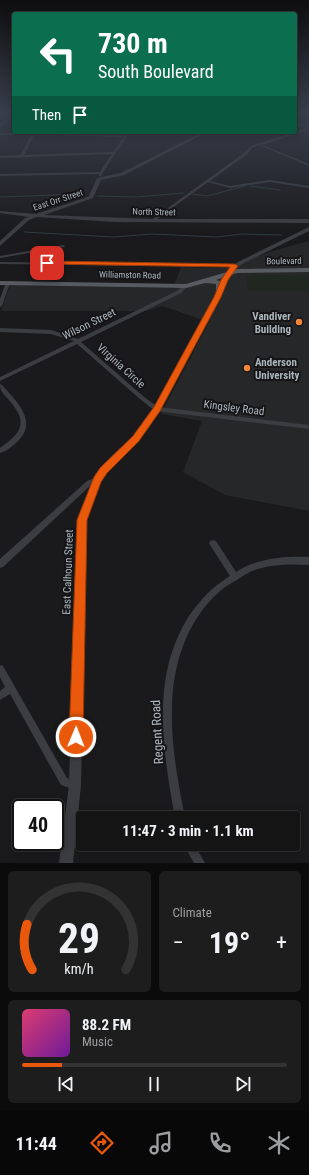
<!DOCTYPE html>
<html lang="en">
<head>
<meta charset="utf-8">
<style>
	:root { --surface:#141415; --page:#1d1d1e; --text:#f1f3f6; --muted:#9d9ea0; --line:#333334; --accent:#ea580c }
	body { margin:0; font-family:"Roboto Condensed",sans-serif; background:var(--page); color:var(--text); height:100vh; display:flex; flex-direction:column; font-size:15px; white-space:nowrap }
	* { box-sizing:border-box; margin:0 }
	p { font-size:13px; color:var(--muted) }
	.icon { flex:none; width:22px; height:22px; fill:none; stroke:currentColor; stroke-width:2; stroke-linecap:round; stroke-linejoin:round }
	.map { position:relative; height:863px; overflow:hidden }
	.drawer { display:flex; flex-direction:column; gap:8px; padding:8px; background:#0b0b0c; flex:1 }
	.drawer>* { flex:none }
	.guide { position:absolute; left:12px; top:12px; width:285px; height:122px; border-radius:4px; box-shadow:0 2px 10px #0003,0 0 0 1px var(--line); background:#0b6e4f; color:#fff; overflow:hidden }
	.speed { position:absolute; left:12px; top:799px; display:flex; gap:8px; font-size:20px; font-weight:700; text-align:center }
	.speed>* { display:grid; place-content:center; width:52px; height:52px; border-radius:50%; background:var(--surface); box-shadow:0 2px 10px #0003,0 0 0 1px var(--line); line-height:1 }
	.speed .limit { border:2px solid #111; border-radius:6px; background:#fff; color:#111 }
	.pin { position:absolute; display:grid; place-items:center; width:34px; height:34px; color:#fff; margin:-17px; border-radius:8px; box-shadow:0 2px 6px #0006 }
	.me { position:absolute; width:44px; margin:-22px; rotate:1deg; stroke-linejoin:round; filter:drop-shadow(0 0 3px #0008) }
	.turn { display:flex; align-items:center; gap:14px; height:84px; padding:0 20px; font-size:18px }
	.turn .icon { width:52px; height:52px; stroke-width:2.5 }
	.turn b { display:block; font-size:28px; line-height:34px }
	.then { display:flex; align-items:center; height:38px; padding:0 20px; background:#0003; gap:8px; font-size:15px }
	.big { font-size:30px; font-weight:700; line-height:1.1 }
	.drawer .card { flex:1; display:flex; flex-direction:column; justify-content:center; gap:6px; min-width:0; padding:0 14px; border-radius:6px; background:var(--page) }
	.drawer .dial { align-items:center; gap:0 }
	.dial svg { height:104px; overflow:visible; fill:none; stroke:var(--line); stroke-width:7; stroke-linecap:round; text-anchor:middle }
	.dial text { fill:var(--text); stroke:none }
	.song { display:flex; align-items:center; gap:12px }
	.cover { width:48px; height:48px; border-radius:6px; background:linear-gradient(135deg,hsl(340 70% 55%),hsl(280 70% 35%)) }
	.played { height:4px; border-radius:2px; background:linear-gradient(90deg,var(--accent) 15%,var(--line) 15%) }
	.keys { display:flex; justify-content:space-around; direction:ltr }
	.heat { display:flex; justify-content:space-between; align-items:center; font-size:22px; direction:ltr }
	.drawer .tiles { flex:1; display:grid; gap:8px; grid-template-columns:1fr 1fr }
	.card:last-child { grid-column:span 2 }
	.trip { position:absolute; left:76px; top:811px; width:224px; height:40px; border-radius:4px; background:var(--surface); box-shadow:0 2px 10px #0003,0 0 0 1px var(--line); font-weight:700; line-height:40px; text-align:center }
	.dock { display:flex; height:64px; justify-content:space-around; align-items:center; background:#080808; color:var(--muted) }
	.dock .icon { width:28px; height:28px }
	.dock .active { color:var(--accent) }
	.dock b { font-size:18px; color:var(--text) }
	.map>svg:first-child { display:block }
</style>
</head>
<body>
<div class="map">
<svg width="309" height="863" viewBox="0 0 309 863">
	<rect width="100%" height="100%" fill="#1a1a1c"/>
	<path fill="#262729" d="M309,241v270l-84,-16 -42,-23 19,-51 -41,-7 48,-92 -47,-16 -15,5h-146l9,-26 163,3 8,-21 43,1 52,-18z"/>
	<path fill="#202720" d="M309,275v16h-61l-2,-15z"/>
	<g fill="none" stroke-linecap="round" stroke-linejoin="round">
		<g stroke="#2f3d41" stroke-width="1">
			<path d="M251,186l29,4"/>
			<path d="M193,194l14,2 38,-10"/>
			<path d="M97,196l39,1 47,-4"/>
			<path d="M0,197l82,-3"/>
			<path d="M24,232l89,5 40,-3 63,3 26,-3 40,1"/>
		</g>
		<g fill="#3b3d41" fill-rule="evenodd">
			<path d="M12,113h2v2l-14,13v-3z"/>
			<path d="M295,122l14,5v3l-47,15 47,19v2l-50,-21 -7,3 -6,7 -36,26 20,5 40,-6 39,6v2l-39,-6 -40,6 -22,-6 -55,40 -3,-1 94,-68c5,-5 9,-9 15,-10l49,-15 -13,-4z"/>
			<path d="M128,132h2l-22,32 -7,12h-2v-2l-99,2v-2l100,-2 12,-18 -112,4v-2l21,-1 10,-20h-31v-2l125,2zM34,135l90,2 -11,15 -89,3z"/>
			<path d="M63,245l2,1 -1,1 -64,11v-2z"/>
			<path d="M0,262l235,3 2,1 -2,1 -235,-3z"/>
			<path d="M6,282h4v1l-8,23 -2,1v-8z"/>
			<path d="M184,285h4v1l-7,7 -100,49 63,55 14,10 151,18v4l-154,-18 -15,-12 -63,-55 -77,37v-4l74,-36 -23,-7 -51,-2v-4l51,2 27,9 99,-48z"/>
			<path d="M0,384l2,1c13,15 37,36 16,56 -5,5 -11,10 -18,12v-5c23,-16 28,-26 9,-48 -5,-6 -9,-8 -9,-16z"/>
			<path d="M97,477l2,1 1,2 -1,2 -8,3 -88,82 -3,1v-9l87,-78z"/>
			<path d="M213,540l3,1 20,31c22,-14 47,-16 73,-15v8c-17,-1 -35,-1 -51,4 -8,2 -15,7 -21,11 -7,4 -13,7 -18,12 -33,29 -47,75 -47,118 -1,36 6,72 13,108h-10c-12,-67 -25,-141 14,-202 12,-17 23,-29 41,-40l-20,-31 -1,-2 1,-2z"/>
			<path d="M0,665l3,1 64,112 11,4 2,3 -2,3 -3,2 -14,-5 -51,-91 -10,6v-9l5,-4 -5,-10z"/>
			<path d="M69,837h14v7h4v2c-6,2 -16,2 -22,0l-1,-4 1,-4z"/>
			<path d="M183,844h11l11,19h-11z"/>
		</g>
		<g fill="#3b3d41" fill-rule="evenodd">
			<path d="M0,113h14v1l-14,1z"/>
			<path d="M202,132h5l-83,43 -23,5 -8,18 -49,17 110,4h155v4l-194,-1 -78,-5 -8,3 -29,26v-5l25,-23 4,-1 -29,-4v-2l36,3 49,-16 4,-2 8,-18 24,-5z"/>
			<path d="M309,227v4l-67,33 -8,6 -74,141 -21,29 -33,34 -5,7 -14,39 -6,265 -8,78h-14l10,-78 8,-265 17,-43 6,-9 33,-32 21,-29 76,-139 8,-6z"/>
		</g>
		<path fill="#575b60" fill-rule="evenodd" d="M309,268v4l-72,1 -21,7 7,2 1,8 -4,2 -4,-2v-6l-11,-1 -19,5 -186,-3v-4l186,3 51,-15z"/>
	</g>
	<linearGradient id="sky" x2="0" y2="1"><stop stop-color="#0e0e0f"/><stop offset="0.48" stop-color="#383e4b"/><stop offset="1" stop-color="#383e4b" stop-opacity="0"/></linearGradient>
	<rect width="309" height="234" fill="url(#sky)"/>
	<path fill="#ea580c" stroke="#983908" d="M47,261l188,3 3,2 -10,14 -7,17 -61,114 -21,30 -32,32 -6,9 -14,38 -4,217 -2,5 -5,2 -5,-2 -2,-5 8,-217 17,-43 6,-9 33,-32 21,-29 60,-110 7,-17 9,-13 -185,-3 -1,-1z"/>
	<g fill="#f3863b" stroke="#151517" stroke-width="1.5">
		<circle cx="299" cy="322" r="4"/>
		<circle cx="247" cy="368" r="4"/>
	</g>
	<g text-anchor="middle" dominant-baseline="central" stroke-width="4" stroke-linejoin="round" paint-order="stroke">
		<g font-size="9" fill="#acb5bc" stroke="#151517">
			<text transform="translate(58 200) rotate(-18)">East Orr Street</text>
			<text transform="translate(154 212) rotate(1)">North Street</text>
			<text transform="translate(284 261) rotate(-1)">Boulevard</text>
			<text transform="translate(130 275) rotate(1)">Williamston Road</text>
		</g>
		<g font-size="11" font-weight="bold" fill="#acb5bc" stroke="#151517" text-anchor="end">
			<text x="291" y="316">Vandiver<tspan x="291" dy="13">Building</tspan></text>
			<text x="255" y="362" text-anchor="start">Anderson<tspan x="255" dy="13">University</tspan></text>
		</g>
		<g font-size="11" fill="#acb5bc" stroke="#151517">
			<text transform="translate(89 324) rotate(-26)">Wilson Street</text>
			<text transform="translate(121 366) rotate(42)">Virginia Circle</text>
			<text transform="translate(234 408) rotate(7)">Kingsley Road</text>
			<text transform="translate(68 572) rotate(-88)">East Calhoun Street</text>
		</g>
		<g font-size="13" fill="#acb5bc" stroke="#151517">
			<text transform="translate(157 732) rotate(-93)">Regent Road</text>
		</g>
	</g>
</svg>
<div class="speed"><div class="limit">40</div></div>
<div class="pin" style="left:47px;top:263px;background:#d93025"><svg class="icon" aria-label="arrive" viewBox="0 0 24 24"><path d="M6 21V4h12l-3 4 3 4H6"/></svg></div>
<svg class="me" style="left:76px;top:737px" viewBox="-20 -20 40 40"><circle r="17" fill="#ea580c" stroke="#fff" stroke-width="3"/><path d="M0-11L8 9 0 5-8 9z" fill="#fff"/></svg>
<div class="trip">11:47 · 3 min · 1.1 km</div>
<div class="guide">
<div class="turn"><svg class="icon" aria-label="left" viewBox="0 0 24 24"><path d="M17 20v-9H6M10 6l-5 5 5 5"/></svg><div><b>730 m</b>South Boulevard</div></div>
<div class="then">Then<svg class="icon" aria-label="arrive" viewBox="0 0 24 24"><path d="M6 21V4h12l-3 4 3 4H6"/></svg></div>
</div>
</div>
<section class="drawer">
<div class="tiles">
<div class="card dial"><svg viewBox="0 0 100 80">
<path d="M14 69A42 42 0 1 1 86 69"/>
<path d="M14 69A42 42 0 0 1 10 34" stroke="#ea580c"/>
<text x="50" y="56" font-size="32" font-weight="700">29</text>
<text x="50" y="72" font-size="11">km/h</text>
</svg></div>
<div class="card"><p>Climate</p>
<div class="heat"><a>−</a><b class="big">19°</b><a>+</a></div>
</div>
<div class="card">
<div class="song"><i class="cover"></i><div><b>88.2 FM</b><p>Music</p></div></div>
<div class="played"></div>
<div class="keys"><svg class="icon" aria-label="previous" viewBox="0 0 24 24"><path d="M18 5L8 12l10 7zM5 5v14"/></svg><svg class="icon" aria-label="pause" viewBox="0 0 24 24"><path d="M8 5v14M16 5v14"/></svg><svg class="icon" aria-label="next" viewBox="0 0 24 24"><path d="M6 5l10 7-10 7zM19 5v14"/></svg></div>
</div>
</div>
</section>
<nav class="dock">
<b>11:44</b>
<svg class="icon active" aria-label="directions" viewBox="0 0 24 24"><path d="M12 3l9 9-9 9-9-9zM9 14v-3h6M13 9l2 2-2 2"/></svg>
<svg class="icon" aria-label="music" viewBox="0 0 24 24"><path d="M9 18V5l10-2v13"/><circle cx="6" cy="18" r="3"/><circle cx="16" cy="16" r="3"/></svg>
<svg class="icon" aria-label="phone" viewBox="0 0 24 24"><path d="M5 4h4l2 5-3 2q2 4 5 5l2-3 5 2v4C11 20 4 13 5 4z"/></svg>
<svg class="icon" aria-label="climate" viewBox="0 0 24 24"><path d="M12 3v18M4 7l16 10M4 17L20 7"/></svg>
</nav>
</body>
</html>
